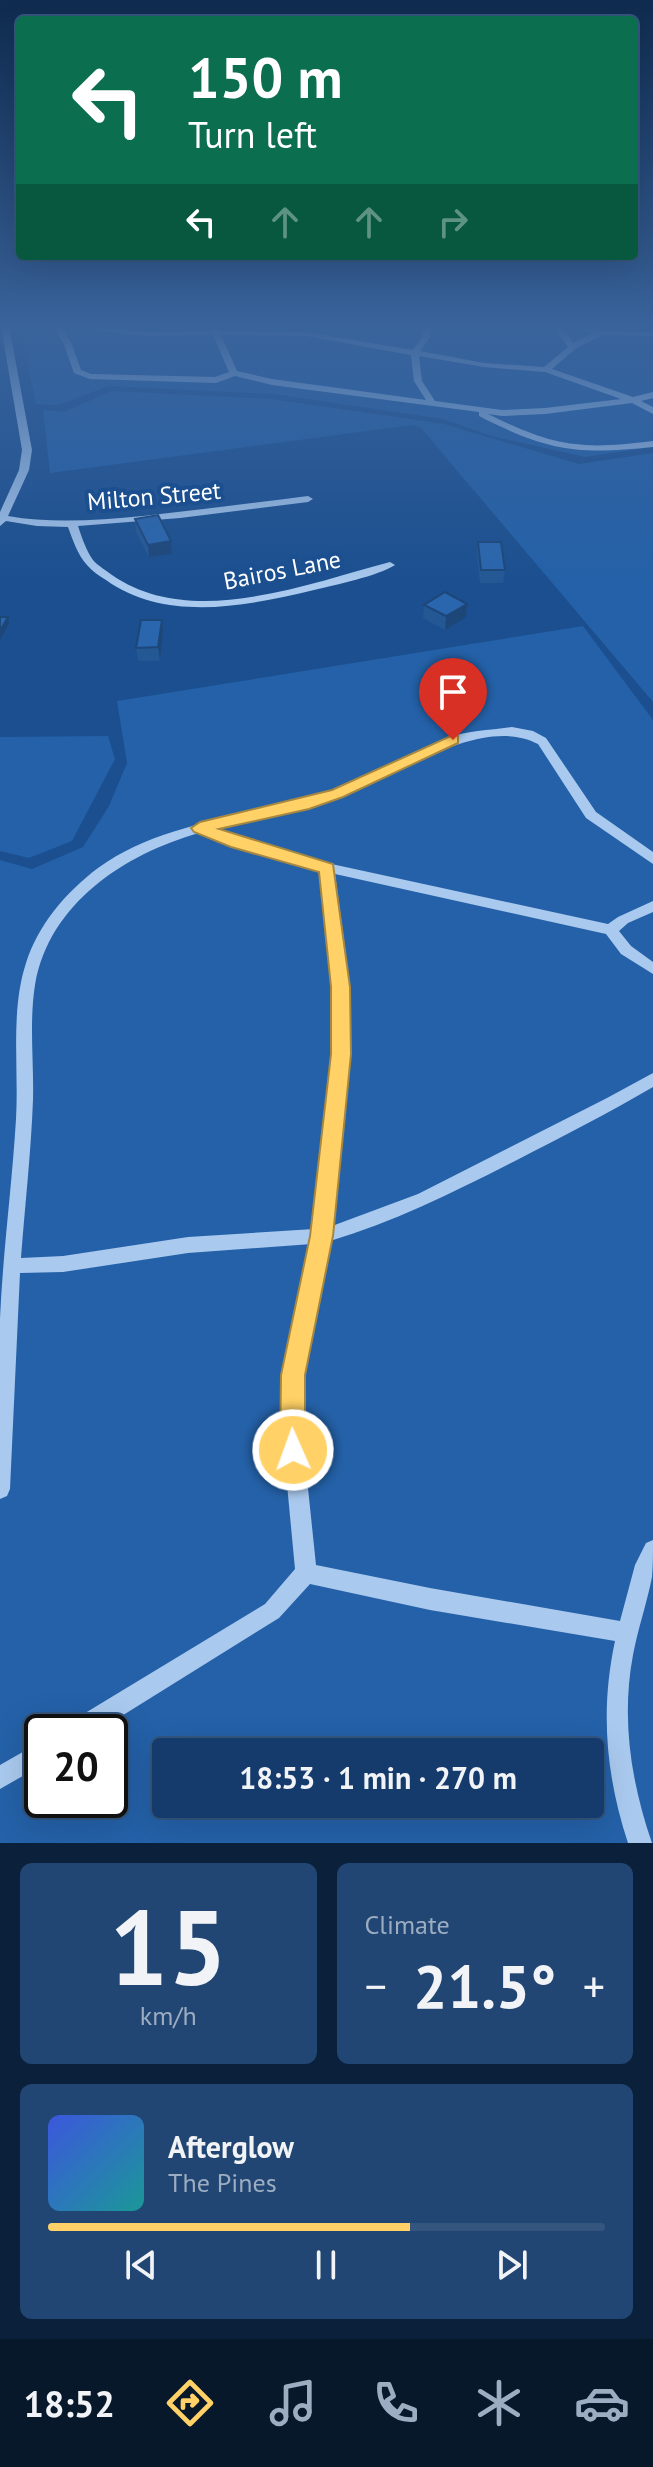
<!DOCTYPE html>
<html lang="en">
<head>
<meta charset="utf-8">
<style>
	:root { --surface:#143b6b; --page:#214673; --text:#f1f3f6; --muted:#9dadc1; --line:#33557e; --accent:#ffd166 }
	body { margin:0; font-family:"PT Sans",sans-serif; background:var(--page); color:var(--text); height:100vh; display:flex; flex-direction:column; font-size:30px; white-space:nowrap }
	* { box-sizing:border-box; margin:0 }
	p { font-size:26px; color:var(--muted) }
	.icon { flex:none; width:44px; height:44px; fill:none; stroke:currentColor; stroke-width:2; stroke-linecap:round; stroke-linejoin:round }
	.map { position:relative; height:1843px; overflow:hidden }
	.side { display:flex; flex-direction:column; gap:20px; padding:20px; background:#0b203b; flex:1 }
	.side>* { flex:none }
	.top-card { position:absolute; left:16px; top:16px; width:622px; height:244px; border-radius:8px; box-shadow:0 8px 32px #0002,0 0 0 2px var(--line); background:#0b6e4f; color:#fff; overflow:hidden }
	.speed { position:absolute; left:24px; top:1714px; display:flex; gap:16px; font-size:40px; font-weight:700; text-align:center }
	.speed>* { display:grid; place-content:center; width:104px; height:104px; border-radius:50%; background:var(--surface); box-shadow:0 8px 32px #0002,0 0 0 2px var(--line); line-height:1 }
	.speed .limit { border:4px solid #111; border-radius:12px; background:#fff; color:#111 }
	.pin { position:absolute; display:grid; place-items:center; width:68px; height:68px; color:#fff; margin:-82px -34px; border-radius:50% 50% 50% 0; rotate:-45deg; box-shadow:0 0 8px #0007 }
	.pin .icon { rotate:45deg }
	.me { position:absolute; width:88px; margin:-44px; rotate:358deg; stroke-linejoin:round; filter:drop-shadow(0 0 6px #0008) }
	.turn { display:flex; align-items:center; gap:28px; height:168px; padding:0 40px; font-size:36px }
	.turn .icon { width:104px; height:104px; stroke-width:2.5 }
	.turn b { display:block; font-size:56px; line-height:68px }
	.lanes { display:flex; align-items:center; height:76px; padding:0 40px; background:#0003; justify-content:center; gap:40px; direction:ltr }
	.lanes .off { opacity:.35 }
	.big { font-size:60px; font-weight:800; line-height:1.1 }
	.side .tile { flex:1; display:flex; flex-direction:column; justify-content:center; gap:12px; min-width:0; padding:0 28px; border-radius:12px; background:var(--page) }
	.side .dial { align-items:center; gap:0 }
	.dial b { font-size:104px; line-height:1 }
	.song { display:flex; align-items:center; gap:24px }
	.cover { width:96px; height:96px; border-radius:12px; background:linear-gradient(135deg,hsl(230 70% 55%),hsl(180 70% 35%)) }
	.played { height:8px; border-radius:4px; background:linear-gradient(90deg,var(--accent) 65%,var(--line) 65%) }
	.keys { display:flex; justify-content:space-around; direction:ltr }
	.heat { display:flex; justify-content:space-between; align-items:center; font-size:44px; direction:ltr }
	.side .tiles { flex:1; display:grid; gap:20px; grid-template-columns:1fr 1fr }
	.tile:last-child { grid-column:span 2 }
	.trip { position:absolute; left:152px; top:1738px; width:452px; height:80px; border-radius:8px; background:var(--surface); box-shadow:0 8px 32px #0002,0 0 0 2px var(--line); font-weight:800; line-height:80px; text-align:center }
	.dock { display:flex; height:128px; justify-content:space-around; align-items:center; background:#08182b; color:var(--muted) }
	.dock .icon { width:56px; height:56px }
	.dock .selected { color:var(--accent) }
	.dock b { font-size:36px; color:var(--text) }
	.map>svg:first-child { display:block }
</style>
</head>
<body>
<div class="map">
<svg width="653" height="1843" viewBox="0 0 653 1843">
	<rect width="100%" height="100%" fill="#1b4f8f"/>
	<g fill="#2461a8" fill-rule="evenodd">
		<path d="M20,326h633v121l-68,10 -94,-21 -48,-17 -169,-25 -166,-8 -49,19 -23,-1z"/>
		<path d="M112,391l159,8 173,25 135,40 74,-11v249l-232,-274 -9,-3 -362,48 -7,-63 21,2z"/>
		<path d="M583,626l70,94v1123h-653v-983l32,9 51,-22 26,-41 18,-43 -10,-62zM42,1732h68v68h-68zM166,1752h424v52h-424z"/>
		<path d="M108,736l7,23 -43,82 -43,17 -29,-7v-114z"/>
	</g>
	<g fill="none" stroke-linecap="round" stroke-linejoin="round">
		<g fill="#a9c9ee" fill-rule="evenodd">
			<path d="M1,326h8l23,124 -3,20 -21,46c45,8 90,4 135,0 55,-6 110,-13 165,-20l5,3 -5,3 -128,16 -102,8c4,12 8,24 15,34 5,6 13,10 19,15 79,55 194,9 278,-13l5,3c-17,11 -60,20 -81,25 -67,16 -148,33 -208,-10 -7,-4 -14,-9 -19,-15 -10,-11 -14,-25 -19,-38l-31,-1 -31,-5 -6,5v-14l19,-42 3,-20z"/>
			<path d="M52,326h8l11,16 10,28 10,4 124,3 14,-5 -16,-37 -67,1 -84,-10h30l54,6 65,-1v-5h6l2,5 87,1 107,18 9,-13 2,-11h8l-2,11 -10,14 64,12 60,4 24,-20 -15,-21h8l12,17 21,-10 -24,-7h14l17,5 52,1v4l-51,-1 -27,14 -23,20 81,28 20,-5v6l-12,3 12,6v7l-21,-11 -87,11 -43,2 -14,-2c66,33 93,36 165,27v6c-76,8 -105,4 -174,-31v-4l-207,-27 -37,-9 -19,7 -126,-4 -16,-6 -11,-31zM221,335l85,1 105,19 3,26 12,19 -154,-21 -35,-8zM419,356l65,11 61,5 76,27 -76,9 -43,2 -67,-9 -13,-20z"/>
			<path d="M512,727l21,4 13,7 50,74 57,40v12l-67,-46 -48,-74c-56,-30 -144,33 -197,53 -40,16 -85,22 -127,32l28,11 85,23 281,61 10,-7 35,-16v11l-25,11 -9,8 12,15 22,16v12l-32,-20 -15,-20 -271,-60 10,74 4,106 -17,172 86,-32 189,-96 46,-25v14c-44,26 -90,49 -136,73 -61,31 -122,62 -187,81l-28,134 -1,46 15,144 114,23 190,33 15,-56 11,-22 7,-3c0,12 0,25 -1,37 -5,26 -14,51 -19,78 -12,64 -2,127 19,188h-24c-22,-67 -28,-132 -13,-202l-185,-31 -120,-26 -31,34 -183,114h-32l3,-8 198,-120 30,-35 -14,-148 3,-46 28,-131 -124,9 -125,19 -43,1 -10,216 -3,7 -7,3c0,-60 0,-121 0,-181 3,-67 12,-132 16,-199 3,-51 -6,-107 10,-156 12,-38 40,-71 72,-95 62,-45 139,-49 210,-69 49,-14 92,-42 139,-61 19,-7 44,-8 65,-11zM199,833l33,13 89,25 10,77 2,106 -19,175 -126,8 -125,19 -42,2c4,-53 10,-105 12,-158 1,-38 -4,-77 2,-115 14,-82 90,-131 164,-152z"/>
			<path d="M42,1741v24l-42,24v-24z"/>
		</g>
	</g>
	<g fill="#245895">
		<path d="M135,519l36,22 1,13 -23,3 -13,-25z"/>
		<path d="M478,542l27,28 -2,13h-23l-3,-29z"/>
		<path d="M424,605l42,12 -21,13 -22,-12z"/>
		<path d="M162,620l1,13 -3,28h-22l-2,-13z"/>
	</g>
	<g fill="#1d4779">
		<path d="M171,541l1,13 -23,3 -1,-12z"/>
		<path d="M467,604l-1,13 -21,13 1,-14z"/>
		<path d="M8,617l1,7 -9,16v-9z"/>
		<path d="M162,620l1,13 -3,28 -2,-14z"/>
	</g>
	<g fill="#2a66ad" stroke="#1d4779" stroke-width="2">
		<path d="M158,515l13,26 -23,4 -13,-26z"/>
		<path d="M478,542h23l4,28h-24z"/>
		<path d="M445,592l22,12 -21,12 -22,-11z"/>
		<path d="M0,617h8l-8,14z"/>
		<path d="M141,620h21l-4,27 -22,1z"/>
	</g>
	<linearGradient id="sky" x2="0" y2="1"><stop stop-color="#0f2b4f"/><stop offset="0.56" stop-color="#39639b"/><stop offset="1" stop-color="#39639b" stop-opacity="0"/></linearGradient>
	<rect width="653" height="584" fill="url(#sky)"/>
	<path fill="#ffd166" stroke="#a68842" stroke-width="2" d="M453,735l5,1v7l-115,54 -34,12 -90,20 114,35 17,123 1,67 -18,182 -28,139v75l-3,8 -9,4 -9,-4 -4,-8 1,-75 29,-139 21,-182v-67l-12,-115 -88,-25 -37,-15 -3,-4 9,-6 132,-32z"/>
	<g text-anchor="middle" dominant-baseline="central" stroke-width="8" stroke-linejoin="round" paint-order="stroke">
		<g font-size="24" fill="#fff" stroke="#1b4f8f">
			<text transform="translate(154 496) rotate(-5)">Milton Street</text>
			<text transform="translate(282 570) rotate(-11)">Bairos Lane</text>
		</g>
	</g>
</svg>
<div class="speed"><div class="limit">20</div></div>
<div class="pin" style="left:453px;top:740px;background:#d93025"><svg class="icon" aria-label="arrive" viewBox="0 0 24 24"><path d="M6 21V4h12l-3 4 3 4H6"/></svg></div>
<svg class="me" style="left:293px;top:1450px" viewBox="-20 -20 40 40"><circle r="17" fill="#ffd166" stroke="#fff" stroke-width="3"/><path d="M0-11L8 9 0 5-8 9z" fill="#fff"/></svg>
<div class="trip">18:53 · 1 min · 270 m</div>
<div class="top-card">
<div class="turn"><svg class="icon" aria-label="left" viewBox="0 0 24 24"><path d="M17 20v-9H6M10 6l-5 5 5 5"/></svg><div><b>150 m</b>Turn left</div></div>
<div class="lanes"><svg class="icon" aria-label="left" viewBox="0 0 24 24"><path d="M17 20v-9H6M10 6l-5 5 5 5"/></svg><svg class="icon off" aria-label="ahead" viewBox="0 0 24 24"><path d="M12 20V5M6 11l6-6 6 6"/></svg><svg class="icon off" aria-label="ahead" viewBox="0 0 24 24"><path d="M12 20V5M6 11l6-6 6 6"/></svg><svg class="icon off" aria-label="right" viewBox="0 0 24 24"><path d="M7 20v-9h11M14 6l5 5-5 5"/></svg></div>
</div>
</div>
<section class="side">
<div class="tiles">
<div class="tile dial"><b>15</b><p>km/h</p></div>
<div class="tile"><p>Climate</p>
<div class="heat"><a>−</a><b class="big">21.5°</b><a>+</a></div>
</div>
<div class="tile">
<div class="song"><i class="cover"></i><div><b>Afterglow</b><p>The Pines</p></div></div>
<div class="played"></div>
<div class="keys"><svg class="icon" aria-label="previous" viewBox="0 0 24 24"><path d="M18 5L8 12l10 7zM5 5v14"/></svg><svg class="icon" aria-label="pause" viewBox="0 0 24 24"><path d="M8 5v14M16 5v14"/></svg><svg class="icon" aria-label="next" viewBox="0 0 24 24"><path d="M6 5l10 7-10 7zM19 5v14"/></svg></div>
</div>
</div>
</section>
<nav class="dock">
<b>18:52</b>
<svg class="icon selected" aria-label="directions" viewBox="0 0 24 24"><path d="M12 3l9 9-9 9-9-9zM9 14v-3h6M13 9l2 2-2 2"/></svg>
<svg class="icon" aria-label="music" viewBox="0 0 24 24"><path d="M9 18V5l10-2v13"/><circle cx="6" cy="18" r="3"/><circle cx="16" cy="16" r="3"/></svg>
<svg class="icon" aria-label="phone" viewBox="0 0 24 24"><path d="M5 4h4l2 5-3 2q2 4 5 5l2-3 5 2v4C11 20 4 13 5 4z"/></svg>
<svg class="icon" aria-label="climate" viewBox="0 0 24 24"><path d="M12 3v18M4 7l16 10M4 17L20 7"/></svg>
<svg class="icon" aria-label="car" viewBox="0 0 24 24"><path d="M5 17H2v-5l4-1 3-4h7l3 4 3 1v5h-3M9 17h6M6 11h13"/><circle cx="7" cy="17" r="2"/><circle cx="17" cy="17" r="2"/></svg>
</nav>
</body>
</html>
